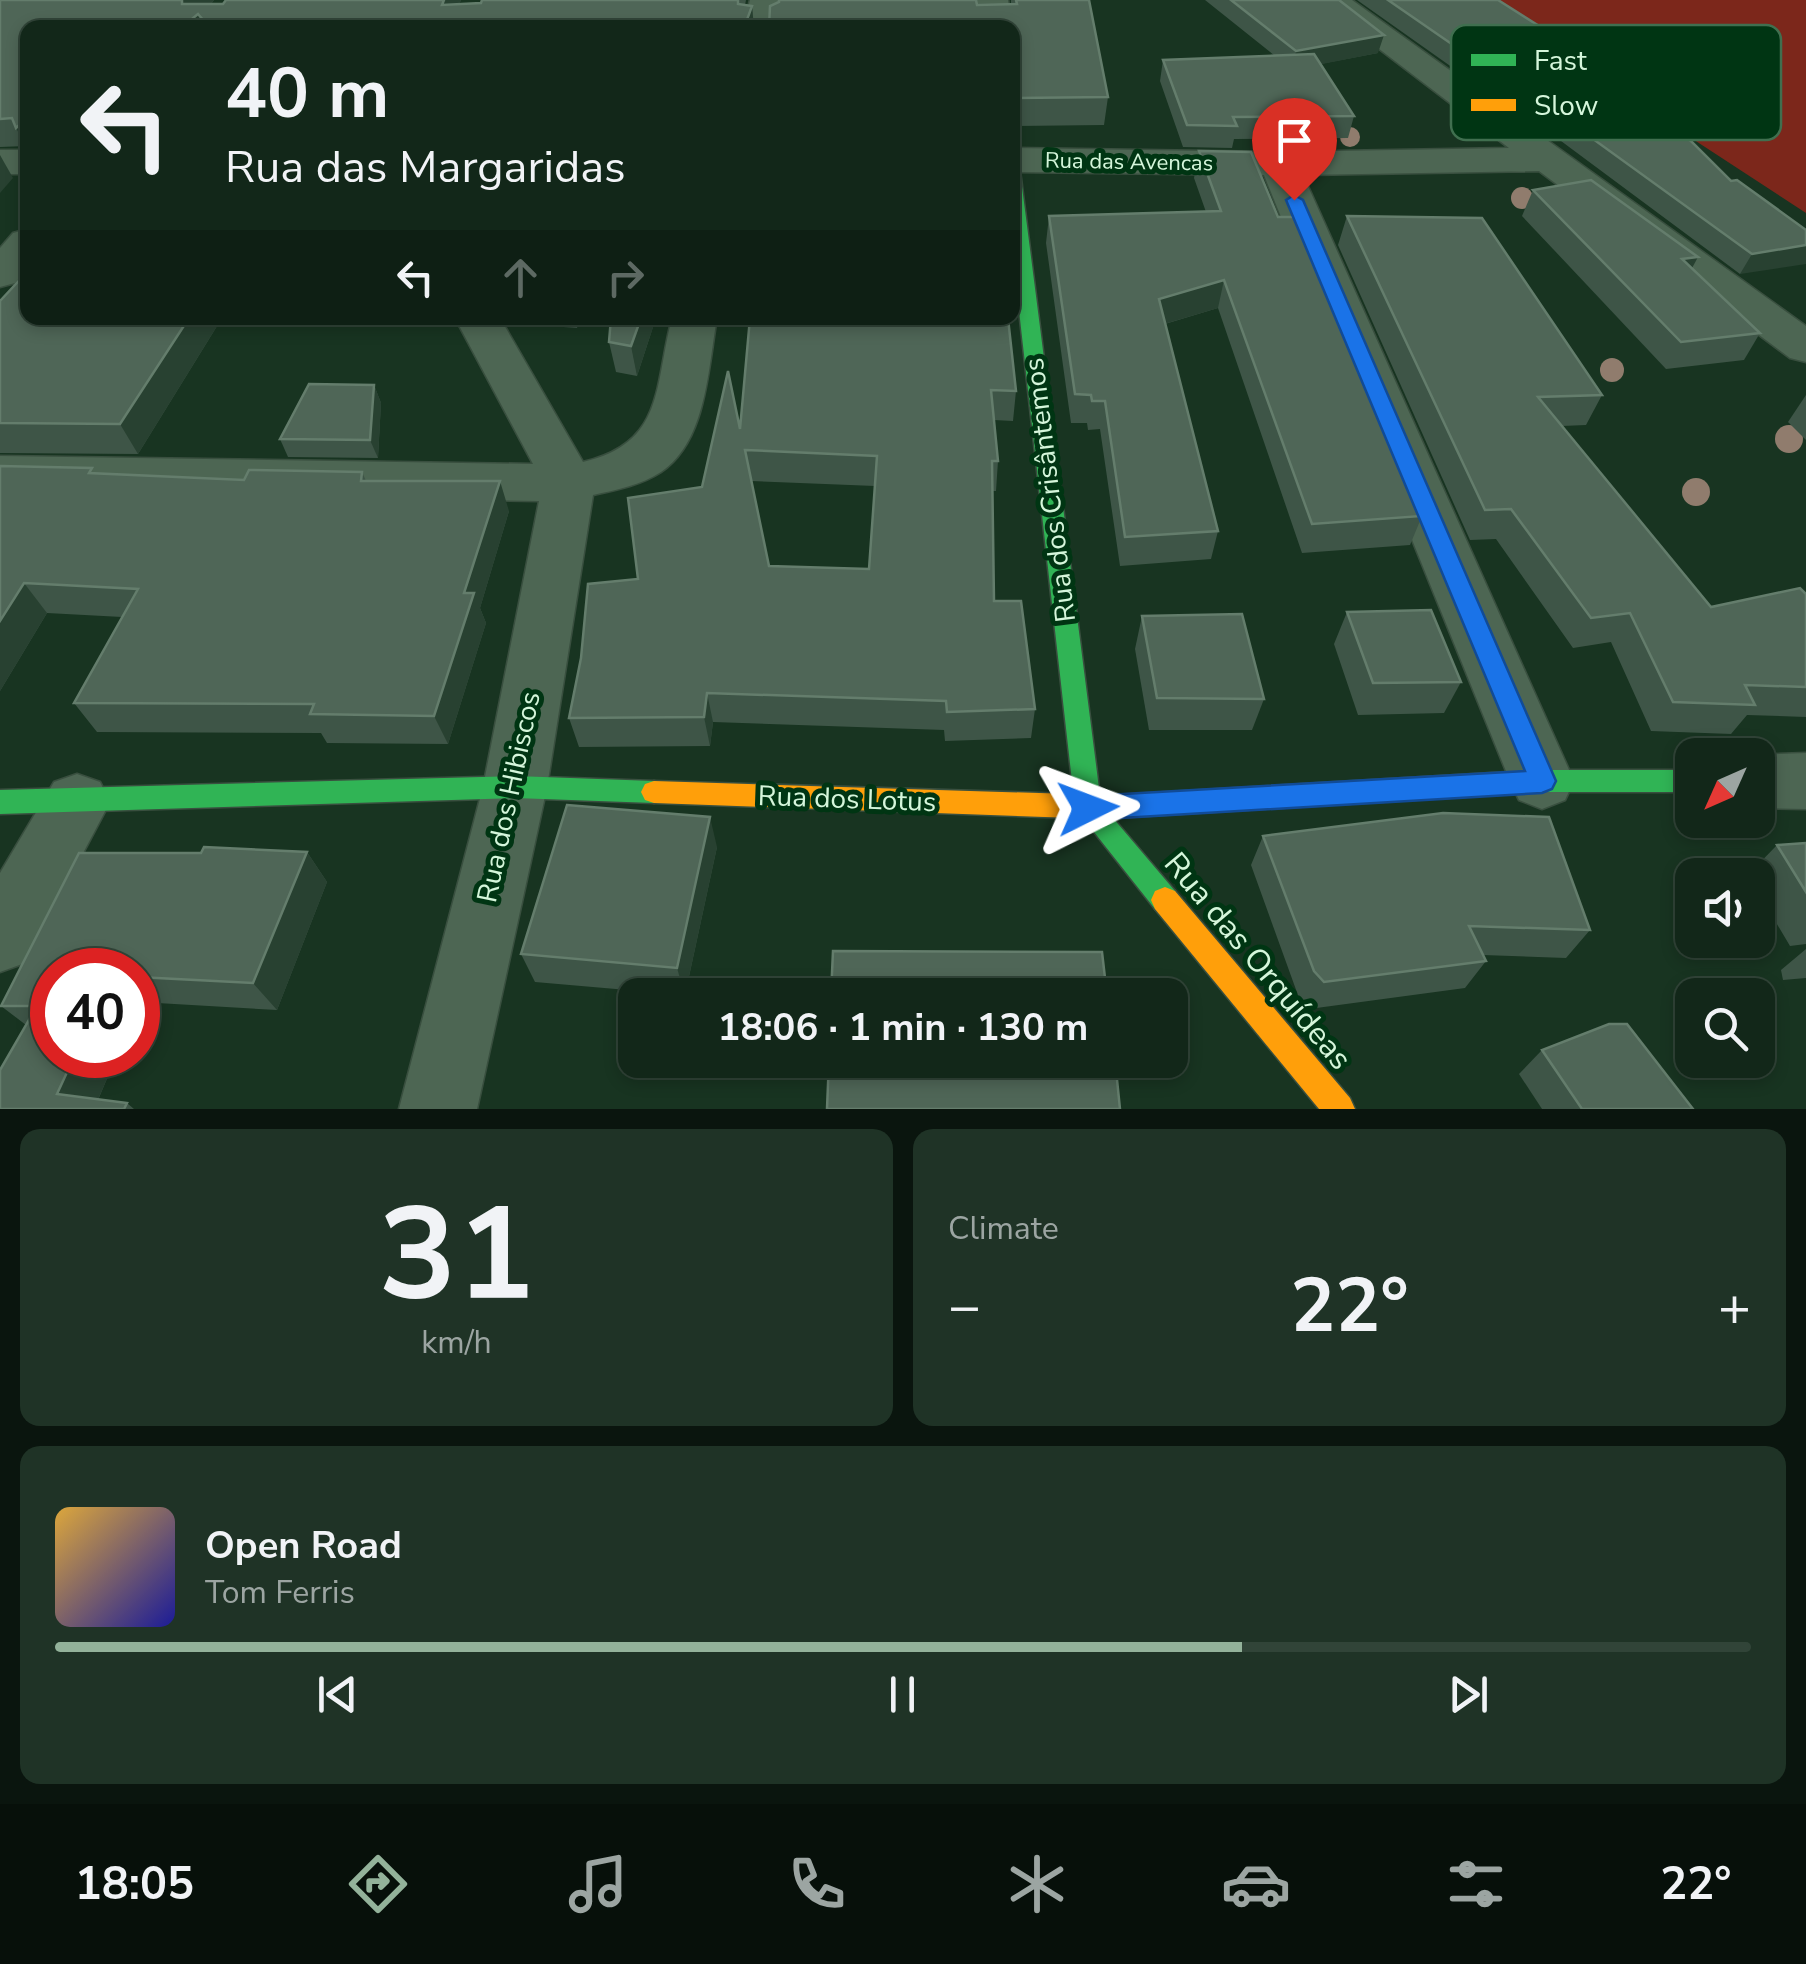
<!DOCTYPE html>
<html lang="en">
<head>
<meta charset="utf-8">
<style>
	:root { --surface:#122719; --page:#1f3326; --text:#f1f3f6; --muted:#9ca5a2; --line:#314438; --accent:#93b29a }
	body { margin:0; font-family:"Nunito Sans",sans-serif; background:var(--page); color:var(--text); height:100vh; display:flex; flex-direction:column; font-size:38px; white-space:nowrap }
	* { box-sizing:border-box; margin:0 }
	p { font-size:32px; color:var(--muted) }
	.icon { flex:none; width:55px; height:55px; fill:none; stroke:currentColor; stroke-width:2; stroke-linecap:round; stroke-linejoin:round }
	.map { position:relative; height:1109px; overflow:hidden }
	.details { display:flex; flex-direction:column; gap:20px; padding:20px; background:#0a150e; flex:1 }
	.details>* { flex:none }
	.banner { position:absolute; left:20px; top:20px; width:1000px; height:305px; border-radius:20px; box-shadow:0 5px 15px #0003,0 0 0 2px var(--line); background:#122719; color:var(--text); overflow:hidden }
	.needle { width:65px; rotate:225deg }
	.buttons { position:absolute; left:1675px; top:738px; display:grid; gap:20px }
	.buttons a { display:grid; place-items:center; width:100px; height:100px; border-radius:20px; background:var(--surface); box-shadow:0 5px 15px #0003,0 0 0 2px var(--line); font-size:50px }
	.speed { position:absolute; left:30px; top:948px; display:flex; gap:20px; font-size:50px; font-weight:700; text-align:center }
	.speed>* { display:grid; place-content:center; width:130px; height:130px; border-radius:50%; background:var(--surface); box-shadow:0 5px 15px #0003,0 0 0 2px var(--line); line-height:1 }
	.speed .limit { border:15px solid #d22; background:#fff; color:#111 }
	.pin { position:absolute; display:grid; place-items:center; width:85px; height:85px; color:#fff; margin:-102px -42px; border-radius:50% 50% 50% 0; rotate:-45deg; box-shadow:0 0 10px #0007 }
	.pin .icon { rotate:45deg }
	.me { position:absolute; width:110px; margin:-55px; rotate:87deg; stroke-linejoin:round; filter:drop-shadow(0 0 8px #0008) }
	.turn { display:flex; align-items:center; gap:35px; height:210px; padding:0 40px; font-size:45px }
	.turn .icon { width:130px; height:130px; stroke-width:2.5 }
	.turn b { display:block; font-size:70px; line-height:85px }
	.lanes { display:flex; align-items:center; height:95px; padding:0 40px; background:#0003; justify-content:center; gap:50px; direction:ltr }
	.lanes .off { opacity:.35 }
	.big { font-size:75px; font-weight:700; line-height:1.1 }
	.details .widget { flex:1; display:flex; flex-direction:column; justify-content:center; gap:15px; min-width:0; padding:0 35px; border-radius:20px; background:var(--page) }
	.details .dial { align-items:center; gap:0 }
	.dial b { font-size:130px; line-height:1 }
	.song { display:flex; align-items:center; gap:30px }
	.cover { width:120px; height:120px; border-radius:15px; background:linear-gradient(135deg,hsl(40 70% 55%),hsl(240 70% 35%)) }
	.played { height:10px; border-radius:5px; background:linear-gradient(90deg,var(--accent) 70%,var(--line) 70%) }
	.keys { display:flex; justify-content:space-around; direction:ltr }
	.heat { display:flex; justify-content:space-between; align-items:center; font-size:55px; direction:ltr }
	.details .tiles { flex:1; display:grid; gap:20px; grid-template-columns:1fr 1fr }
	.widget:last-child { grid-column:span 2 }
	.trip { position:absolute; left:618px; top:978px; width:570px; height:100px; border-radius:20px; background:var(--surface); box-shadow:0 5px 15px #0003,0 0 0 2px var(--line); font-weight:700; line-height:100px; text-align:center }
	.tabs { display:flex; height:160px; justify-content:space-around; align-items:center; background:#07100a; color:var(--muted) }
	.tabs .icon { width:70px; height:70px }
	.tabs .selected { color:var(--accent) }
	.tabs b { font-size:45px; color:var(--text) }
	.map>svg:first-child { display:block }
</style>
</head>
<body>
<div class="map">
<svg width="1806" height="1109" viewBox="0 0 1806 1109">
	<rect width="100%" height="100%" fill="#183421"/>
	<path fill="#7c271b" d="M1480,0h326v213z"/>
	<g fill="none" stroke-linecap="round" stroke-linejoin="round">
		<g stroke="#394f3f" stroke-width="3">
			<g id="street">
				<path d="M750,0h32l-5,28h-34z"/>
				<path d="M976,0h32l4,28h-34z"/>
				<path d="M1315,0h37l454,326v36l-16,-4 -251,-187 -236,4 271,606 -9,19 -23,9 -23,-9 -9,-19 -246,-606 -252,-3v-24l267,4 230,-4z"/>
				<rect x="0" y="150" width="28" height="24"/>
				<path d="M28,229v40l-13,14 -15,4v-39l13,-15z"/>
				<path d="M455,318h45l83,144c82,-19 71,-76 89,-144h45c-9,49 -10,123 -56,154 -20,13 -45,18 -68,23l-46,292 -70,322h-78l84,-322 56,-286 -539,-9v-36l533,8z"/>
				<path d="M1806,753v56l-48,-1v-53h-4z"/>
				<path d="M77,774l23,8 10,20 -85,161 -25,9v-99l54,-91z"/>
			</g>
		</g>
		<g stroke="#394f3f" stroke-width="3">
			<g id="fast">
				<path d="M1012,166l8,5 80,625 442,-26h150v22h-150l-429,26 62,73 4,9 -4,9 -10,4 -10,-4 -80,-101 -63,-560z"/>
				<path d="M515,776l139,5 9,3 4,8 -4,8 -9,3 -139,-5 -515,16v-24z"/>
			</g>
		</g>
		<g stroke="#394f3f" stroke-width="3">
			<g id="slow">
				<path d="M654,781l448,14 9,4 4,8 -4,8 -9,4 -448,-16 -9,-3 -4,-8 4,-8z"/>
				<path d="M1165,887l10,4 175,207 5,11h-36l-164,-200 -4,-9 4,-9z"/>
			</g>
		</g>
		<use href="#street" fill="#4d6653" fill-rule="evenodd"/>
		<use href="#fast" fill="#30b455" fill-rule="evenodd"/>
		<use href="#slow" fill="#ff9f0a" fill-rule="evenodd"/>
	</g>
	<g fill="#907c6d">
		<circle cx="1350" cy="137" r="10"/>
		<circle cx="1522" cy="198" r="11"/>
		<circle cx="1612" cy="370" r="12"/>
		<circle cx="1789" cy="439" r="14"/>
		<circle cx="1696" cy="492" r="14"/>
	</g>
	<g fill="#3e5547" fill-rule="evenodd">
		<path d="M0,0h214l-3,4 250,-4 -2,4 22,-1 1,-3h264l-1,5 7,1 2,22h-726v121l-2,-3 -26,1z"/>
		<path d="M1011,0h78l19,97 -4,28 -92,1v-98l-233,-26 232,2z"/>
		<path d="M1205,0h134l39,53 -58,11 34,52 -6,22 -114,1 -2,9 -49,-1 -23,-66 3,-21 112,-4z"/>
		<path d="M1357,0h141l95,60 -13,26 226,144 -66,44 -230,-171 -6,1z"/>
		<path d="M1199,151l79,66 144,299 -12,29 -108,8 -84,-245 -53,16 53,207 -7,28 -91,7 -20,-137 -12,1 -1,-7h-16l-25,-180 3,-27 157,-4 -12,-34z"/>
		<path d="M1533,190l159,78 68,65 -16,27 -78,9 -144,-153z"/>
		<path d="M1347,216l255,179 -16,30 -24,1 149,181 95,-13v123l-59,-2 -16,19 -80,-3 -40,-89 -38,6 -77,-109 -26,1 -132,-295z"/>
		<path d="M0,301l222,17 -84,136 -138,-1z"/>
		<path d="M520,318h60l-3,10 -54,-4z"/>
		<path d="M656,318l-19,58 -21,-4 -7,-30z"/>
		<path d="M750,318l266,73 -3,30 -19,-1 4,41 -2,30h-4l2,110 41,108 -4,29 -86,3 -1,-11 -231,-8 -3,24 -131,1 -10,-29 69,-139 102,-150zM751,481l124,5 -6,83 -100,-3z"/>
		<path d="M374,385l7,18 -3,55 -90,-1 -8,-18z"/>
		<path d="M1806,395v45l-18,-18z"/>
		<path d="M0,466l96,8 148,6 118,-8 4,9 143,30 -29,97 6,15 -38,121 -121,-1 -6,-10 -224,-1 -23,-29 48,-86 -75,-4 -47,78z"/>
		<path d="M1347,612l114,70 -17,31 -86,2 -24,-71z"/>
		<path d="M1142,616l122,83 -12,31h-103l-14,-81z"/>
		<path d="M1263,836l327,94 -24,28 -83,-3 3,6 -21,27 -156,21 -10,-11 -48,-133z"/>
		<path d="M1806,843v101l-16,2 -32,-54v-17h-10l29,-30z"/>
		<path d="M204,847l103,5 20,30 -50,128 -137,-8 -2,6v-38h-86v85h65l-19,45 29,3 7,6h-134v-39l26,-45 -25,-19 78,-153h122z"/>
		<path d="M717,847l-32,148 -150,-13 -14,-28z"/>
		<path d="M1806,949v29l-23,2 -2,-10z"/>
		<path d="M1542,1050l151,59h-151l-23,-35z"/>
	</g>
	<g fill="#284131">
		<path d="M182,0h32l-14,17 -2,-3 5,14h-22z"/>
		<path d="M444,0h17l-11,28 -8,-23z"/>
		<path d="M752,6l2,22h-10z"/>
		<path d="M1384,35l-6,18 -86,17 4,-19z"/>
		<path d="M1593,60l-14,30 -19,-14 14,-13z"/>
		<path d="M1517,84l-7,19 -6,1 7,-19z"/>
		<path d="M28,117v32l-12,-21z"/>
		<path d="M0,155l13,23 -13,15z"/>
		<path d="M1806,245v19l-66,10 12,-20z"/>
		<path d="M1698,257l-14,26 -2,-24z"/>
		<path d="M1224,280l-6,28 -64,19 5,-28z"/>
		<path d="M189,318h33l-84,136 -18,-30z"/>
		<path d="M641,318h15l-19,58 -6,-30z"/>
		<path d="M374,385l7,18 -3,55 -8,-18z"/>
		<path d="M500,481l9,30 -29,97 6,15 -38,121 -14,-28 30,-123z"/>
		<path d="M24,583l23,30 -47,78v-70z"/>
		<path d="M707,693l6,29 -3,24 -6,-29z"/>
		<path d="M710,817l7,30 -32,148 -8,-27z"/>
		<path d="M307,852l20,30 -50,128 -24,-27z"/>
		<path d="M75,1055h42l-23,54 -37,-15z"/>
	</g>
	<g fill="#4f6657" stroke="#647d6c" stroke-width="2.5" fill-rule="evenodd">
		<path d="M0,0h182v4h41l3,-4h218l-2,5 39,-2 1,-3h256v4l14,2 -8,22h-534l-12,-14 -17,14h-153v89l-12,11 -4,-10 -12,1z"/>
		<path d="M779,0h197l1,5 40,-1 -1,-4h73l19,97 -96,1v-70h-243l1,-22 9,-4z"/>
		<path d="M1231,0h108l45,35 -88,16z"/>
		<path d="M1388,0h110l95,60 -19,3 13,8 -27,5 131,65 40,40 6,-1 69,50v15l-54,9 -235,-170 -6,1z"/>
		<path d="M1314,54l40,62 -121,1 4,9 -50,-1 -24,-65z"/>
		<path d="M1199,151l52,1 27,65h17l127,299 -110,8 -88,-244 -65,19 59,232 -93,6 -20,-136h-13l-1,-6 -16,-1 -26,-178 172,-5z"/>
		<path d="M1591,180l107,77 -16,2 78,74 -79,9 -148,-152z"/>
		<path d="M1347,216l135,2 120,177 -64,2 173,210 89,-19 6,6v93l-61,-2 10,20 -82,-3 -43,-89 -39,5 -80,-109 -26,1z"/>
		<path d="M28,271v47h161l-69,106 -120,-1v-122z"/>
		<path d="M611,318h30l-10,28 -22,-4z"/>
		<path d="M750,318h258l8,73 -25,-1 7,71h-6l2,140h27l14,108 -88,3 -1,-11 -239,-8 -3,24 -135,1 12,-60 7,-74 50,-5 -10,-81 74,-11 26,-116 12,58zM745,450l132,6 -8,113 -100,-3z"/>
		<path d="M309,384l65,1 -4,55 -90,-1z"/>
		<path d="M0,466l92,2 -3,5 155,7 5,-10 113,2 -1,9h139l-36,112h10l-40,123 -124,-2 4,-10 -240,-1 64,-114 -114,-6 -24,38z"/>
		<path d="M1431,610l30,72 -88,1 -26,-71z"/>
		<path d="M1242,614l22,85 -107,-1 -15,-82z"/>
		<path d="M567,805l143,12 -33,151 -156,-14z"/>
		<path d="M1443,813l106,4 41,113 -121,-4 17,35 -162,21 -10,-11 -51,-135z"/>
		<path d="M1806,843v49l-29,-47z"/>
		<path d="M204,847l103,5 -54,131 -115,-6v-7h-86v85h23l-18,39 70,9 -3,6h-124v-39l37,-64h-36l78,-153h122z"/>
		<path d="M833,951l269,1 5,43h-276z"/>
		<path d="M1609,1024h18l66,85h-111l-40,-59z"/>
		<path d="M829,1060h286l5,49h-293z"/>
	</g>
	<path fill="#1a73e8" stroke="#114b97" stroke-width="2.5" d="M1294,195l9,5 253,581 -4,8 -10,4 -454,27 -10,-3 -4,-9 4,-8 10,-4 437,-25 -239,-571z"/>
	<g text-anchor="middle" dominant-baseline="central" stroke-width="10" stroke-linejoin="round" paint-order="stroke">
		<g font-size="22" fill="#d5f6db" stroke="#003513">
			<text transform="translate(1129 162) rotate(1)">Rua das Avencas</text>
		</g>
		<g font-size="28" fill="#d5f6db" stroke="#003513">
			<text transform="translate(1050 490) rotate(-97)">Rua dos Crisântemos</text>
			<text transform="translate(509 797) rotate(-78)">Rua dos Hibiscos</text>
			<text transform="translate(847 799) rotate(2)">Rua dos Lotus</text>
		</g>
		<g font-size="32" fill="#d5f6db" stroke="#003513">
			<text transform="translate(1258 961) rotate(50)">Rua das Orquídeas</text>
		</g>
	</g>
	<rect x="1451" y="25" width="330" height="115" rx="15" fill="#003513" stroke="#406f4f" stroke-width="2.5"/>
	<rect x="1471" y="54" width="45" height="12" fill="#30b455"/>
	<rect x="1471" y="99" width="45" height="12" fill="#ff9f0a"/>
	<g font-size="28" fill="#d5f6db">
		<text x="1534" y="70">Fast</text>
		<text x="1534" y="115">Slow</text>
	</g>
</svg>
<div class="buttons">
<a><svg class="needle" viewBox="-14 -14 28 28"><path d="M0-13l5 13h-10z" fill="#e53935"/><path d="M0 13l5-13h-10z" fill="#9ca5a2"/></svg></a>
<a><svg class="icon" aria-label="sound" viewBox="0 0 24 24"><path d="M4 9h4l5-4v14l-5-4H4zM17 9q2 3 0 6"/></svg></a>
<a><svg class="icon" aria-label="search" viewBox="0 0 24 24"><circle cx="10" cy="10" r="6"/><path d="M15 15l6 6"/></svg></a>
</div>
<div class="speed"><div class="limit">40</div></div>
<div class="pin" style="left:1294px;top:200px;background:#d93025"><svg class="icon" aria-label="arrive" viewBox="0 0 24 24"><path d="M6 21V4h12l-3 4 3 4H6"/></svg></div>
<svg class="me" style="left:1088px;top:808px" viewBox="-20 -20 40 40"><path d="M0-17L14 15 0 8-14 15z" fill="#1a73e8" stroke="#fff" stroke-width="4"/></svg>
<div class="trip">18:06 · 1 min · 130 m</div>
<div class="banner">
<div class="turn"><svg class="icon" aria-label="left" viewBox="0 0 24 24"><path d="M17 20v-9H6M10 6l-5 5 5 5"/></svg><div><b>40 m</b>Rua das Margaridas</div></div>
<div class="lanes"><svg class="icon" aria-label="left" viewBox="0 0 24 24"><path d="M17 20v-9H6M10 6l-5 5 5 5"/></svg><svg class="icon off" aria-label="ahead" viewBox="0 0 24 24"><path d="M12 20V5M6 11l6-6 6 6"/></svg><svg class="icon off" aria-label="right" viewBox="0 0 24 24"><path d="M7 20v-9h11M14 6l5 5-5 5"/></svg></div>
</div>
</div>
<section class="details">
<div class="tiles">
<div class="widget dial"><b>31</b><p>km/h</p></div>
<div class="widget"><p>Climate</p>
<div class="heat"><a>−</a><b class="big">22°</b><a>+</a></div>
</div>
<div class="widget">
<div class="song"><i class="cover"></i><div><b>Open Road</b><p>Tom Ferris</p></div></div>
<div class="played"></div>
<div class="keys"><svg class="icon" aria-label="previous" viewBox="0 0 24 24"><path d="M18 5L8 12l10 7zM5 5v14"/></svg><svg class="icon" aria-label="pause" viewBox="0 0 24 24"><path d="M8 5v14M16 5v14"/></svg><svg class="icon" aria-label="next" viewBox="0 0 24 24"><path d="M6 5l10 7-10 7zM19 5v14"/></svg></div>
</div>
</div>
</section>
<nav class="tabs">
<b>18:05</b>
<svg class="icon selected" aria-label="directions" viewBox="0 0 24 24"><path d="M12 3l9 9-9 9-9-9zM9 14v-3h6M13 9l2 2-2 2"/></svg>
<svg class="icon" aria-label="music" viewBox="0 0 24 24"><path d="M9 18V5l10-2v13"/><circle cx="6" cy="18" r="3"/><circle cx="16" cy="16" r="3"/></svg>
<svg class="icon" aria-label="phone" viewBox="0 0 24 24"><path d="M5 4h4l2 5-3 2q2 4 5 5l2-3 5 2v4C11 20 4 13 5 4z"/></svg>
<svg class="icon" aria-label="climate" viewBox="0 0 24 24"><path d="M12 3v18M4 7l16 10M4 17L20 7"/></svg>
<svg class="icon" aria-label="car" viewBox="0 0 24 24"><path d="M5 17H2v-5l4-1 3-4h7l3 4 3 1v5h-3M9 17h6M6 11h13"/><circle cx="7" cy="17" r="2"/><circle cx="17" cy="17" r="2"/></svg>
<svg class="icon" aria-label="filters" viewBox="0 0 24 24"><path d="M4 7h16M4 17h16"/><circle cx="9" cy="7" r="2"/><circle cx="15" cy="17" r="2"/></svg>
<b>22°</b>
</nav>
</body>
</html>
